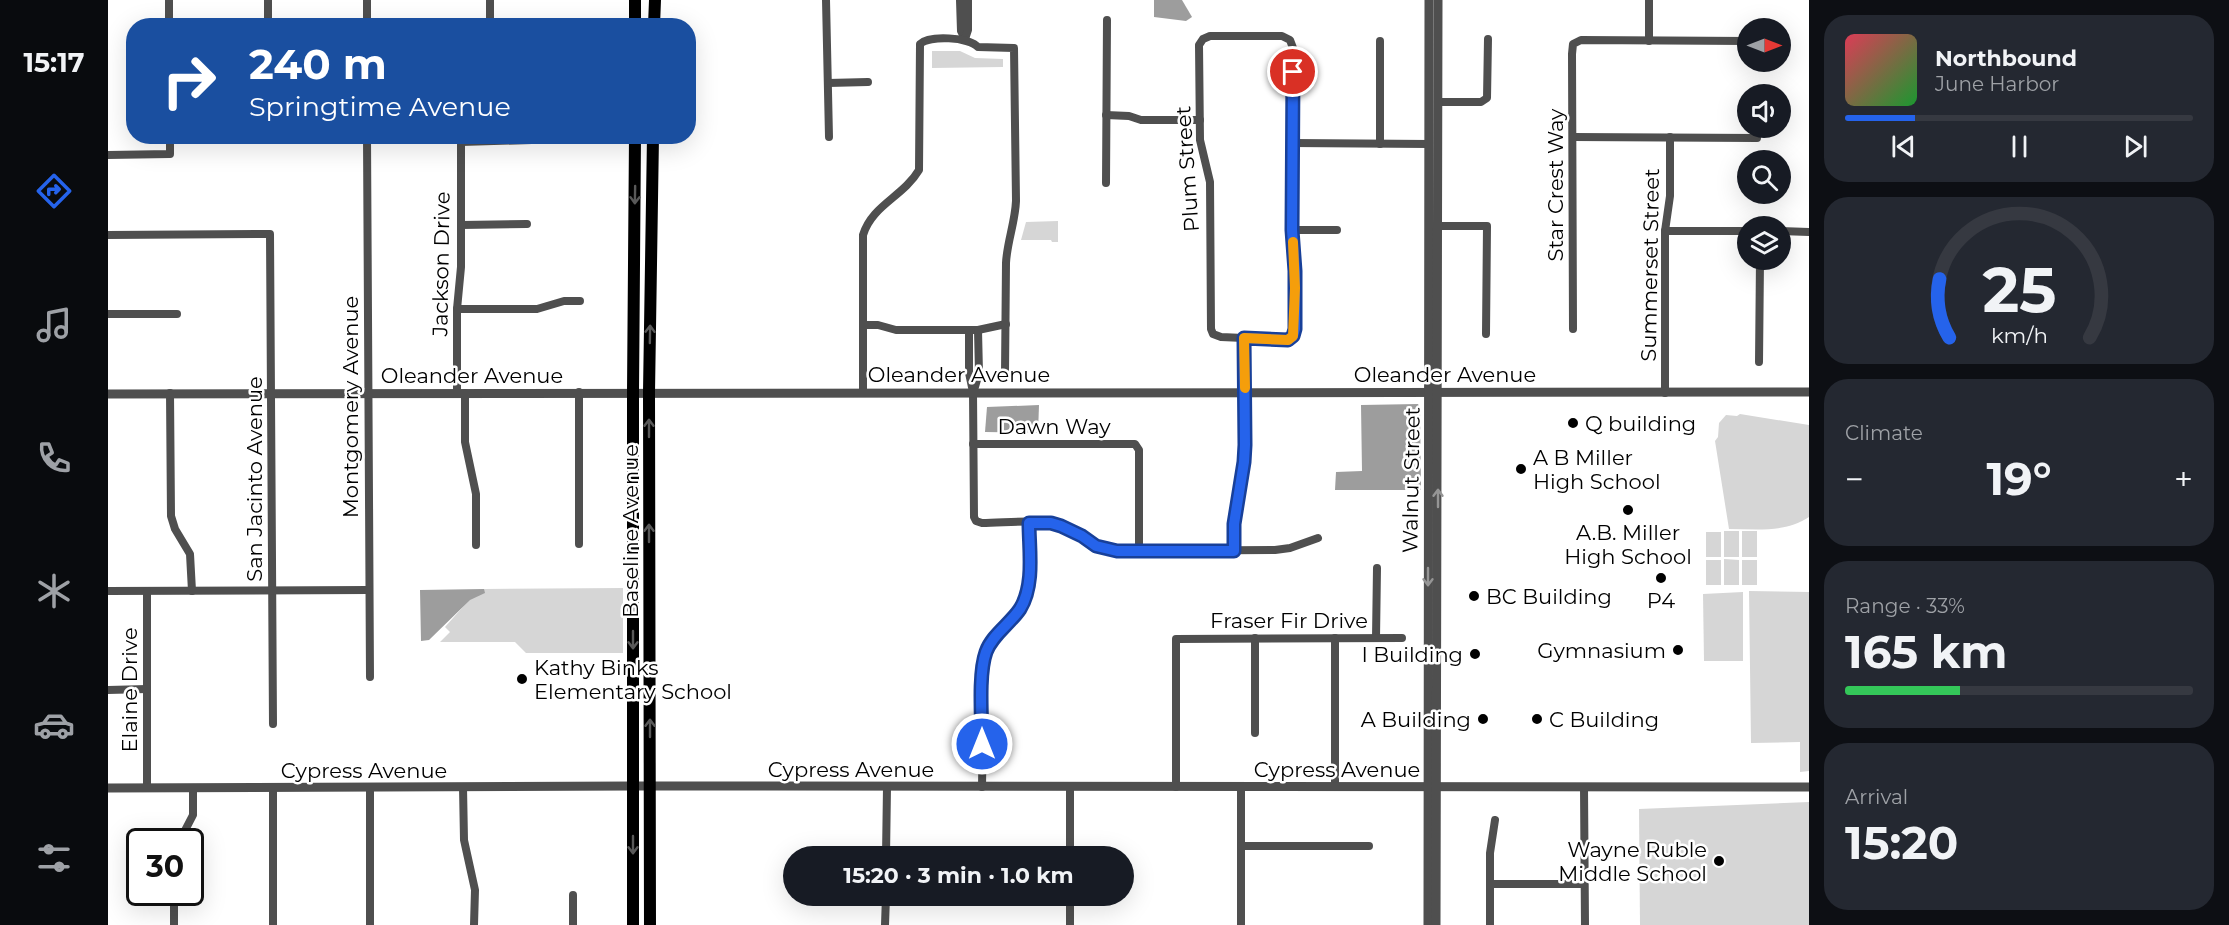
<!DOCTYPE html>
<html lang="en">
<head>
<meta charset="utf-8">
<style>
	:root { --surface:#171b24; --page:#242831; --text:#f1f3f6; --muted:#9ea1a6; --line:#363941; --accent:#2563eb }
	body { margin:0; font-family:Montserrat,sans-serif; background:var(--page); color:var(--text); height:100vh; display:flex; flex-direction:column; font-size:22px; white-space:nowrap }
	* { box-sizing:border-box; margin:0 }
	p { font-size:20px; color:var(--muted) }
	.icon { flex:none; width:33px; height:33px; fill:none; stroke:currentColor; stroke-width:2; stroke-linecap:round; stroke-linejoin:round }
	.map { position:relative; flex:1; overflow:hidden }
	.details { display:flex; flex-direction:column; gap:15px; padding:15px; background:#0d0f14; width:420px }
	.details>* { flex:none }
	.top-card { position:absolute; left:18px; top:18px; width:570px; height:126px; border-radius:24px; box-shadow:0 6px 24px #0002; background:#1a4fa0; color:#fff; overflow:hidden }
	.needle { width:39px; rotate:90deg }
	.buttons { position:absolute; left:1629px; top:18px; display:grid; gap:12px }
	.buttons a { display:grid; place-items:center; width:54px; height:54px; border-radius:50%; background:var(--surface); box-shadow:0 6px 24px #0002; font-size:30px }
	.speed { position:absolute; left:18px; top:828px; display:flex; gap:12px; font-size:30px; font-weight:700; text-align:center }
	.speed>* { display:grid; place-content:center; width:78px; height:78px; border-radius:50%; background:var(--surface); box-shadow:0 6px 24px #0002; line-height:1 }
	.speed .limit { border:3px solid #111; border-radius:9px; background:#fff; color:#111 }
	.pin { position:absolute; display:grid; place-items:center; width:51px; height:51px; color:#fff; margin:-26px; border:3px solid #fff; border-radius:50%; box-shadow:0 2px 6px #0007 }
	.me { position:absolute; width:66px; margin:-33px; rotate:0deg; stroke-linejoin:round; filter:drop-shadow(0 0 4px #0008) }
	.turn { display:flex; align-items:center; gap:21px; height:126px; padding:0 24px; font-size:27px }
	.turn .icon { width:78px; height:78px; stroke-width:2.5 }
	.turn b { display:block; font-size:42px; line-height:51px }
	.big { font-size:45px; font-weight:700; line-height:1.1 }
	.details .card { flex:1; display:flex; flex-direction:column; justify-content:center; gap:9px; min-width:0; padding:0 21px; border-radius:24px; background:var(--page) }
	.details .dial { align-items:center; gap:0 }
	.dial svg { height:156px; overflow:visible; fill:none; stroke:var(--line); stroke-width:7; stroke-linecap:round; text-anchor:middle }
	.dial text { fill:var(--text); stroke:none }
	.song { display:flex; align-items:center; gap:18px }
	.cover { width:72px; height:72px; border-radius:9px; background:linear-gradient(135deg,hsl(350 70% 55%),hsl(130 70% 35%)) }
	.played { height:6px; border-radius:3px; background:linear-gradient(90deg,var(--accent) 20%,var(--line) 20%) }
	.keys { display:flex; justify-content:space-around; direction:ltr }
	.heat { display:flex; justify-content:space-between; align-items:center; font-size:33px; direction:ltr }
	.charge { height:9px; border-radius:4px; background:linear-gradient(90deg,#34c759 33%,var(--line) 0) }
	.trip { position:absolute; left:675px; top:846px; width:351px; height:60px; border-radius:30px; background:var(--surface); box-shadow:0 6px 24px #0002; font-weight:700; line-height:60px; text-align:center }
	main { display:flex; flex:1; min-height:0 }
	.dock { display:flex; flex-direction:column; width:108px; justify-content:space-around; align-items:center; background:#090b0e; color:var(--muted) }
	.dock .icon { width:42px; height:42px }
	.dock .active { color:var(--accent) }
	.dock b { font-size:27px; color:var(--text) }
	.map>svg:first-child { display:block }
</style>
</head>
<body>
<main>
<nav class="dock">
<b>15:17</b>
<svg class="icon active" aria-label="directions" viewBox="0 0 24 24"><path d="M12 3l9 9-9 9-9-9zM9 14v-3h6M13 9l2 2-2 2"/></svg>
<svg class="icon" aria-label="music" viewBox="0 0 24 24"><path d="M9 18V5l10-2v13"/><circle cx="6" cy="18" r="3"/><circle cx="16" cy="16" r="3"/></svg>
<svg class="icon" aria-label="phone" viewBox="0 0 24 24"><path d="M5 4h4l2 5-3 2q2 4 5 5l2-3 5 2v4C11 20 4 13 5 4z"/></svg>
<svg class="icon" aria-label="climate" viewBox="0 0 24 24"><path d="M12 3v18M4 7l16 10M4 17L20 7"/></svg>
<svg class="icon" aria-label="car" viewBox="0 0 24 24"><path d="M5 17H2v-5l4-1 3-4h7l3 4 3 1v5h-3M9 17h6M6 11h13"/><circle cx="7" cy="17" r="2"/><circle cx="17" cy="17" r="2"/></svg>
<svg class="icon" aria-label="filters" viewBox="0 0 24 24"><path d="M4 7h16M4 17h16"/><circle cx="9" cy="7" r="2"/><circle cx="15" cy="17" r="2"/></svg>
</nav>
<div class="map">
<svg width="1701" height="925" viewBox="0 0 1701 925">
	<rect width="100%" height="100%" fill="#fff"/>
	<g fill="#d6d6d6">
		<path d="M824,51h28l15,7 28,1v8l-71,1z"/>
		<path d="M950,221v21h-6l-1,-2h-30l5,-18z"/>
		<path d="M1632,414l69,11v92c-24,16 -52,12 -80,12l-14,-88 3,-4 1,-14 7,-8 11,1z"/>
		<rect x="1616" y="531" width="15" height="26"/>
		<rect x="1634" y="531" width="15" height="26"/>
		<rect x="1598" y="532" width="15" height="25"/>
		<path d="M1616,559l15,1v25h-15z"/>
		<rect x="1598" y="560" width="15" height="25"/>
		<rect x="1634" y="560" width="15" height="25"/>
		<path d="M515,588v65h-97l-11,-11h-75l10,-10 -5,-5 25,-28 14,-6v-4z"/>
		<path d="M1641,591l60,1v179l-9,1v-30l-49,1z"/>
		<path d="M1635,592v69h-39l-1,-67z"/>
		<path d="M1701,802v123h-169l-1,-116z"/>
	</g>
	<g fill="#9d9d9d">
		<path d="M1046,0h28l10,17 -6,4 -32,-4z"/>
		<path d="M1310,404l2,4 1,82h-86l1,-18 26,-1 -1,-66z"/>
		<path d="M931,405l-1,28 -53,-1 2,-25z"/>
		<path d="M376,589l1,4 -15,7 -41,40 -8,1 -1,-51z"/>
	</g>
	<g fill="none" stroke-linecap="round" stroke-linejoin="round">
		<g stroke="#4f4f4f" stroke-width="8">
			<path d="M61,0v26"/>
			<path d="M160,0v26"/>
			<path d="M259,0v26"/>
			<path d="M718,0l3,137"/>
			<path d="M852,0l1,31 4,8"/>
			<path d="M379,26l3,-5v-21"/>
			<path d="M1102,36h72l8,4 3,8 -1,182 3,41v58l-2,7 -5,4 -67,-3 -8,-3 -2,-5 -1,-147 -10,-42 -1,-95 4,-6z"/>
			<path d="M857,39l3,-9v-30"/>
			<path d="M1272,41v103"/>
			<path d="M1541,41v-41"/>
			<path d="M720,83l40,-1"/>
			<path d="M1330,102h43l6,-4 1,-59"/>
			<path d="M998,115l23,1 12,4h59"/>
			<path d="M161,136v2"/>
			<path d="M259,136l3,541"/>
			<path d="M1465,137l184,1"/>
			<path d="M353,142l71,-2"/>
			<path d="M1184,143l137,1"/>
			<path d="M0,155l62,-1v-18"/>
			<path d="M998,183l1,-163"/>
			<path d="M353,225l66,-1"/>
			<path d="M1330,226h49l-1,108"/>
			<path d="M1184,230h45"/>
			<path d="M1557,231h83"/>
			<path d="M1672,231l29,1"/>
			<path d="M0,235l162,-1 3,490"/>
			<path d="M349,309h80l27,-8h16"/>
			<path d="M0,314h69"/>
			<path d="M755,325h15l18,5h82l28,-6"/>
			<path d="M1465,329l-1,-275 1,-10 8,-4 167,1"/>
			<path d="M861,330v43l4,19 1,125 2,4 6,2c25,0 56,-5 80,3 21,7 32,21 55,25l158,-1 15,-2 28,-10"/>
			<path d="M1651,362l1,-102"/>
			<path d="M866,390l5,-17 -1,-43"/>
			<path d="M471,392v152"/>
			<path d="M755,392v-157c9,-30 40,-38 56,-65l1,-126c9,-9 49,-7 58,3l36,1 2,153c-1,22 -9,41 -10,62l-1,110"/>
			<path d="M62,393l1,123 4,13 15,25 2,37"/>
			<path d="M349,393v-84l4,-42v-131"/>
			<path d="M357,393v49l11,52v51"/>
			<path d="M1557,393v-162l5,-35v-59"/>
			<path d="M865,444h162l4,6v101"/>
			<path d="M1126,551v-27l10,-62v-124"/>
			<path d="M0,591l261,-1"/>
			<path d="M39,591v197"/>
			<path d="M1147,638v95"/>
			<path d="M1268,638l1,-70"/>
			<path d="M0,690l39,-1"/>
			<path d="M262,787v138"/>
			<path d="M355,787l1,53 11,50 -1,35"/>
			<path d="M874,787l2,-127c5,-23 26,-34 37,-54 13,-24 8,-57 8,-83"/>
			<path d="M962,787v69"/>
			<path d="M1068,787v-148l226,-1"/>
			<path d="M1133,787v138"/>
			<path d="M1227,787v-149"/>
			<path d="M1476,787l1,138"/>
			<path d="M71,842l14,-27v-27"/>
			<path d="M1133,846h128"/>
			<path d="M778,856l1,-69"/>
			<path d="M1382,884h94"/>
			<path d="M66,892v33"/>
			<path d="M962,896v29"/>
			<path d="M165,925v-137"/>
			<path d="M465,925v-30"/>
			<path d="M777,925l1,-29"/>
			<path d="M1382,925v-72l5,-33"/>
		</g>
		<g stroke="#4f4f4f" stroke-width="9">
			<path d="M0,394l1701,-2"/>
			<path d="M0,788l526,-2 1175,1"/>
			<path d="M1320,925l1,-925"/>
			<path d="M1328,925l2,-925"/>
		</g>
		<g stroke="#000" stroke-width="12">
			<path d="M527,0v26"/>
			<path d="M546,26l1,-26"/>
			<path d="M525,925v-533l2,-256"/>
			<path d="M542,925l-1,-533 4,-256"/>
		</g>
	</g>
	<defs><path id="oneway-shaft" d="M-6 0H5M1.5-3L5.5 0L1.5 3" fill="none" stroke-width="1.6" stroke-linecap="round" stroke-linejoin="round" transform="scale(1.5)"/></defs>
	<g stroke="#595959">
		<use href="#oneway-shaft" transform="translate(527 195) rotate(91)"/>
		<use href="#oneway-shaft" transform="translate(542 334) rotate(-89)"/>
		<use href="#oneway-shaft" transform="translate(541 428) rotate(-90)"/>
		<use href="#oneway-shaft" transform="translate(541 533) rotate(-90)"/>
		<use href="#oneway-shaft" transform="translate(525 640) rotate(90)"/>
		<use href="#oneway-shaft" transform="translate(542 728) rotate(-90)"/>
		<use href="#oneway-shaft" transform="translate(525 845) rotate(90)"/>
	</g>
	<g stroke="#959595">
		<use href="#oneway-shaft" transform="translate(1330 498) rotate(-90)"/>
		<use href="#oneway-shaft" transform="translate(1320 577) rotate(90)"/>
	</g>
	<g fill="none" stroke-linecap="round" stroke-linejoin="round">
		<g stroke="#184099" stroke-width="15">
			<path id="route" d="M874,744c0,-24 -4,-70 4,-92 6,-17 24,-28 34,-43 15,-24 9,-60 9,-86h22l10,3 21,10 14,10 21,5h117v-27l10,-62 1,-17 -1,-107 44,2 5,-4 2,-7v-58l-3,-41 1,-158"/>
		</g>
		<use href="#route" stroke="#2563eb" stroke-width="10"/>
		<path stroke="#f59e0b" stroke-width="10" d="M1137,388l-1,-50 44,2 5,-4 2,-48 -2,-46"/>
	</g>
	<g fill="#000" stroke="#fff" stroke-width="2">
		<circle cx="1465" cy="423" r="6"/>
		<circle cx="1413" cy="469" r="6"/>
		<circle cx="1520" cy="510" r="6"/>
		<circle cx="1553" cy="578" r="6"/>
		<circle cx="1366" cy="596" r="6"/>
		<circle cx="1570" cy="650" r="6"/>
		<circle cx="1367" cy="654" r="6"/>
		<circle cx="414" cy="679" r="6"/>
		<circle cx="1375" cy="719" r="6"/>
		<circle cx="1429" cy="719" r="6"/>
		<circle cx="1611" cy="861" r="6"/>
	</g>
	<g text-anchor="middle" dominant-baseline="central" stroke-width="5" stroke-linejoin="round" paint-order="stroke">
		<g font-size="21" fill="#000" stroke="#fff">
			<text transform="translate(1079 169) rotate(-94)">Plum Street</text>
			<text transform="translate(1447 185) rotate(-90)">Star Crest Way</text>
			<text transform="translate(333 264) rotate(-89)">Jackson Drive</text>
			<text transform="translate(1542 265) rotate(-89)">Summerset Street</text>
			<text x="851" y="374">Oleander Avenue</text>
			<text x="1337" y="374">Oleander Avenue</text>
			<text x="364" y="375">Oleander Avenue</text>
			<text transform="translate(242 407) rotate(-90)">Montgomery Avenue</text>
			<text x="946" y="426">Dawn Way</text>
			<text transform="translate(146 479) rotate(-90)">San Jacinto Avenue</text>
			<text transform="translate(1303 480) rotate(-89)">Walnut Street</text>
			<text transform="translate(522 531) rotate(-90)">Baseline Avenue</text>
			<text x="1181" y="620">Fraser Fir Drive</text>
			<text transform="translate(21 690) rotate(-90)">Elaine Drive</text>
			<text x="743" y="769">Cypress Avenue</text>
			<text x="1229" y="769">Cypress Avenue</text>
			<text x="256" y="770">Cypress Avenue</text>
		</g>
		<g font-size="21" fill="#000" stroke="#fff" text-anchor="start">
			<text x="1477" y="423">Q building</text>
			<text x="1425" y="457">A B Miller<tspan x="1425" dy="24">High School</tspan></text>
			<text x="1520" y="532" text-anchor="middle">A.B. Miller<tspan x="1520" dy="24">High School</tspan></text>
			<text x="1378" y="596">BC Building</text>
			<text x="1553" y="600" text-anchor="middle">P4</text>
			<text x="1558" y="650" text-anchor="end">Gymnasium</text>
			<text x="1355" y="654" text-anchor="end">I Building</text>
			<text x="426" y="667">Kathy Binks<tspan x="426" dy="24">Elementary School</tspan></text>
			<text x="1363" y="719" text-anchor="end">A Building</text>
			<text x="1441" y="719">C Building</text>
			<text x="1599" y="849" text-anchor="end">Wayne Ruble<tspan x="1599" dy="24">Middle School</tspan></text>
		</g>
	</g>
</svg>
<div class="buttons">
<a><svg class="needle" viewBox="-14 -14 28 28"><path d="M0-13l5 13h-10z" fill="#e53935"/><path d="M0 13l5-13h-10z" fill="#9ea1a6"/></svg></a>
<a><svg class="icon" aria-label="sound" viewBox="0 0 24 24"><path d="M4 9h4l5-4v14l-5-4H4zM17 9q2 3 0 6"/></svg></a>
<a><svg class="icon" aria-label="search" viewBox="0 0 24 24"><circle cx="10" cy="10" r="6"/><path d="M15 15l6 6"/></svg></a>
<a><svg class="icon" aria-label="layers" viewBox="0 0 24 24"><path d="M12 4l9 5-9 5-9-5zM3 14l9 5 9-5"/></svg></a>
</div>
<div class="speed"><div class="limit">30</div></div>
<div class="pin" style="left:1185px;top:72px;background:#d93025"><svg class="icon" aria-label="arrive" viewBox="0 0 24 24"><path d="M6 21V4h12l-3 4 3 4H6"/></svg></div>
<svg class="me" style="left:874px;top:744px" viewBox="-20 -20 40 40"><circle r="17" fill="#2563eb" stroke="#fff" stroke-width="3"/><path d="M0-11L8 9 0 5-8 9z" fill="#fff"/></svg>
<div class="trip">15:20 · 3 min · 1.0 km</div>
<div class="top-card">
<div class="turn"><svg class="icon" aria-label="right" viewBox="0 0 24 24"><path d="M7 20v-9h11M14 6l5 5-5 5"/></svg><div><b>240 m</b>Springtime Avenue</div></div>
</div>
</div>
<section class="details">
<div class="card">
<div class="song"><i class="cover"></i><div><b>Northbound</b><p>June Harbor</p></div></div>
<div class="played"></div>
<div class="keys"><svg class="icon" aria-label="previous" viewBox="0 0 24 24"><path d="M18 5L8 12l10 7zM5 5v14"/></svg><svg class="icon" aria-label="pause" viewBox="0 0 24 24"><path d="M8 5v14M16 5v14"/></svg><svg class="icon" aria-label="next" viewBox="0 0 24 24"><path d="M6 5l10 7-10 7zM19 5v14"/></svg></div>
</div>
<div class="card dial"><svg viewBox="0 0 100 80">
<path d="M14 69A42 42 0 1 1 86 69"/>
<path d="M14 69A42 42 0 0 1 9 39" stroke="#2563eb"/>
<text x="50" y="56" font-size="32" font-weight="700">25</text>
<text x="50" y="72" font-size="11">km/h</text>
</svg></div>
<div class="card"><p>Climate</p>
<div class="heat"><a>−</a><b class="big">19°</b><a>+</a></div>
</div>
<div class="card"><p>Range · 33%</p><b class="big">165 km</b><div class="charge"></div></div>
<div class="card"><p>Arrival</p><b class="big">15:20</b></div>
</section>
</main>
</body>
</html>
